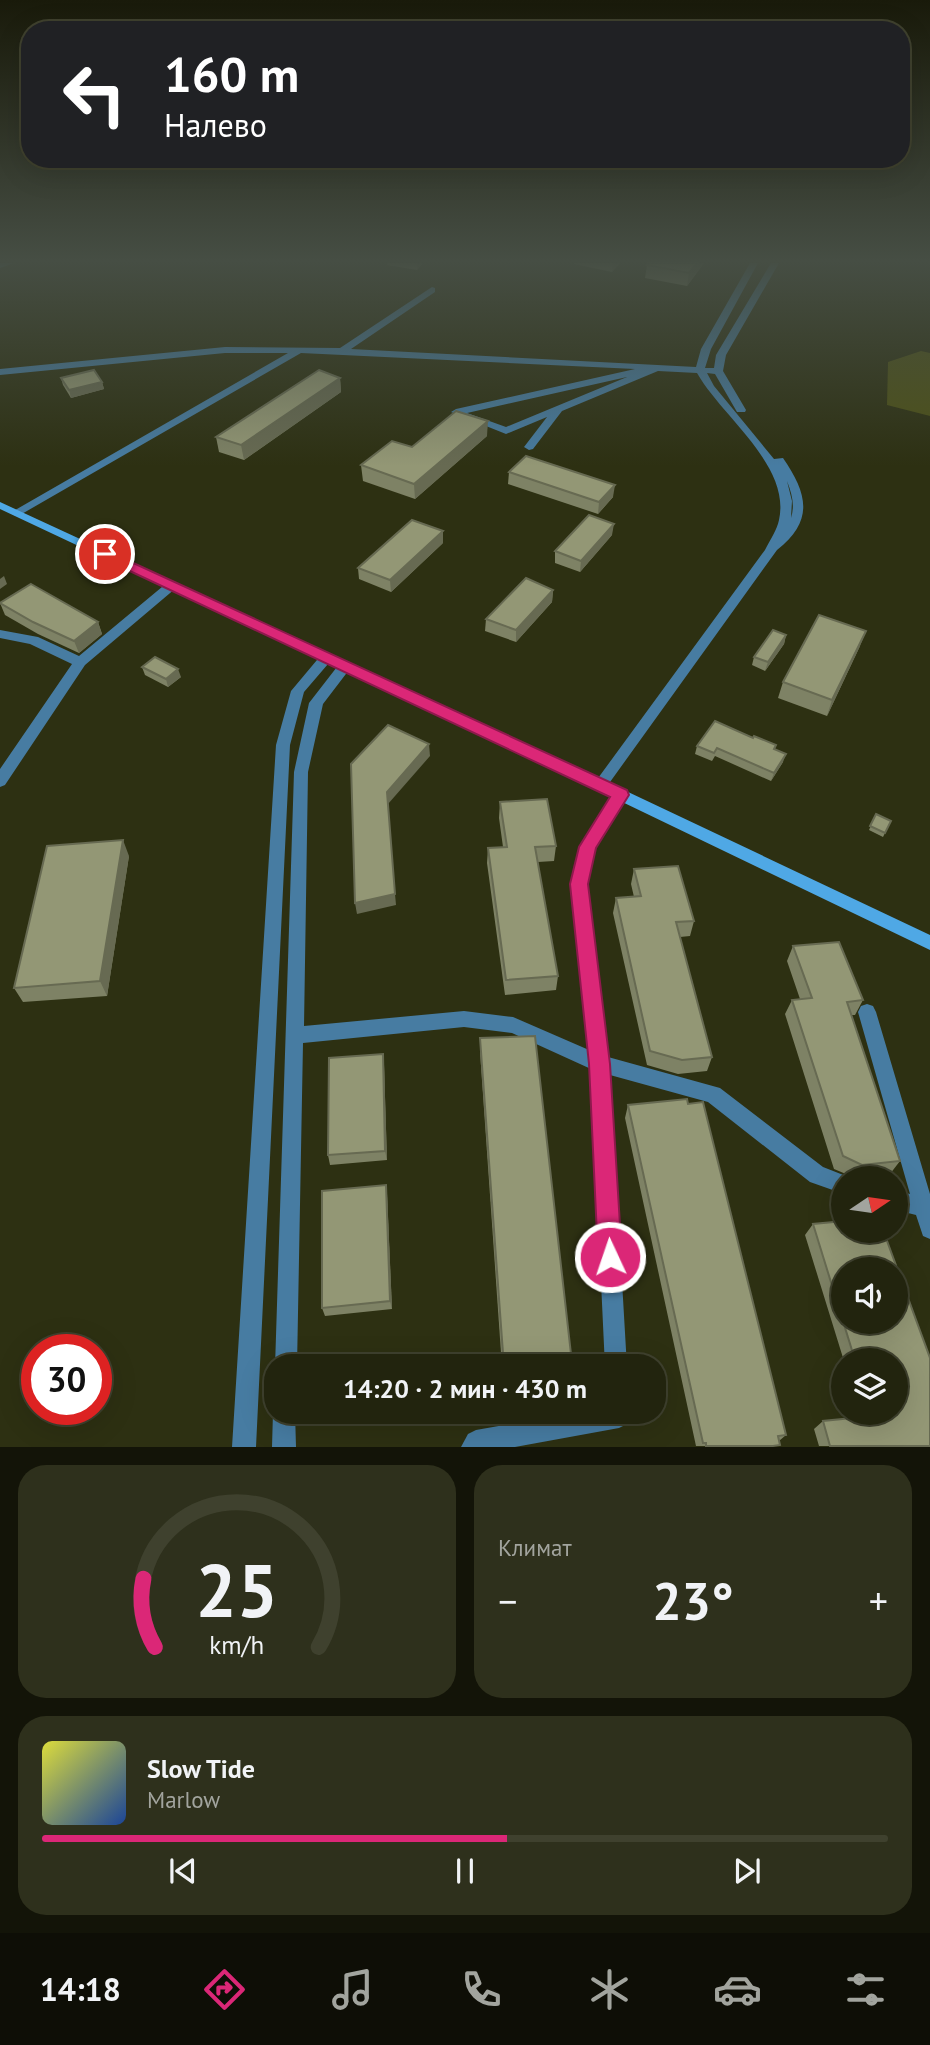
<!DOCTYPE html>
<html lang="ru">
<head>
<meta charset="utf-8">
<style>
	:root { --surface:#22240e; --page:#2e301c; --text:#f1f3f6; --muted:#a2a49e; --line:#3f412e; --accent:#db2777 }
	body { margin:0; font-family:"PT Sans",sans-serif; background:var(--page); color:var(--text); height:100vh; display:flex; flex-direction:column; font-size:26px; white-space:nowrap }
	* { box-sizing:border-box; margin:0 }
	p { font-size:23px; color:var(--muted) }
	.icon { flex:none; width:38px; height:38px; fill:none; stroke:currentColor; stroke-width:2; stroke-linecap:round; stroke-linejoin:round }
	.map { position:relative; height:1447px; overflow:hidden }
	.sheet { display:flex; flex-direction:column; gap:18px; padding:18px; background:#131408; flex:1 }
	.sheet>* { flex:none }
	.guide { position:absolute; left:21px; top:21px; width:889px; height:147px; border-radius:28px; box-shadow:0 7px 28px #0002,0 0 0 2px var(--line); background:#202124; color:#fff; overflow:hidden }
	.needle { width:46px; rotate:77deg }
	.fabs { position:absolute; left:831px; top:1166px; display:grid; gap:14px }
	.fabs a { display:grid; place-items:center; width:77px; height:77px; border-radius:50%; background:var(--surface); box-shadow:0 7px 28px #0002,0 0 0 2px var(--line); font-size:35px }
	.speed { position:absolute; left:21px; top:1334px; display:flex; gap:14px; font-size:35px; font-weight:700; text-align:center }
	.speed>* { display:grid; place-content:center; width:91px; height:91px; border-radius:50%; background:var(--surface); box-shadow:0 7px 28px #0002,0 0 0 2px var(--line); line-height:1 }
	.speed .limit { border:10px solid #d22; background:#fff; color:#111 }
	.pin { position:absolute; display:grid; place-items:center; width:60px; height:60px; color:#fff; margin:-30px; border:4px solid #fff; border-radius:50%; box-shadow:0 2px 7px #0007 }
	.me { position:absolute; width:77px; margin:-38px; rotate:357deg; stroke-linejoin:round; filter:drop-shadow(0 0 5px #0008) }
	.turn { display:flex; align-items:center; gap:24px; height:147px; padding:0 28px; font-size:32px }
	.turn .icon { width:91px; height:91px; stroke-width:2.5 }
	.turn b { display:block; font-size:49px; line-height:60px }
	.big { font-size:52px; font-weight:600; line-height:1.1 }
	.sheet .tile { flex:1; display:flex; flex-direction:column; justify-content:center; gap:10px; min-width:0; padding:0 24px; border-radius:28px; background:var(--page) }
	.sheet .dial { align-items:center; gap:0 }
	.dial svg { height:182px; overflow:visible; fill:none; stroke:var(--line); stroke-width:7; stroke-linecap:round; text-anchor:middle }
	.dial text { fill:var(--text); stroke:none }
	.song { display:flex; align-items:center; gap:21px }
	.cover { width:84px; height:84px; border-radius:10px; background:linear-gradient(135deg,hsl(60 70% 55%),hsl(220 70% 35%)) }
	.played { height:7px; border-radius:4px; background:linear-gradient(90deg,var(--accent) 55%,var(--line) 55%) }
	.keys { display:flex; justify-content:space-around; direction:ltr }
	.heat { display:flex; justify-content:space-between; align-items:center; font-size:38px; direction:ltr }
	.sheet .tiles { flex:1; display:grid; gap:18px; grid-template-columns:1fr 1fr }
	.tile:last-child { grid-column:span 2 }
	.trip { position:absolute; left:264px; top:1354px; width:402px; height:70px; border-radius:28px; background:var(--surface); box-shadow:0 7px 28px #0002,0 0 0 2px var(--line); font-weight:600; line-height:70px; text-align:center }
	.dock { display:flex; height:112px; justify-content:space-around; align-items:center; background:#0e0e06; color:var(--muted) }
	.dock .icon { width:49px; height:49px }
	.dock .current { color:var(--accent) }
	.dock b { font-size:32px; color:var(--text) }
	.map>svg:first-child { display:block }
</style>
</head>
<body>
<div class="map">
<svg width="930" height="1447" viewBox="0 0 930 1447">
	<rect width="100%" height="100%" fill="#2d3012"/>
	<path fill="#4d5116" d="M921,351l9,2v63l-43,-11 1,-43z"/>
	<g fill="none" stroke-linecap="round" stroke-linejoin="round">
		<g fill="#477ca2" fill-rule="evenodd">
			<path d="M0,263h14l-14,5z"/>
			<path d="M750,263h8l-47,86 -6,19h9l2,-13 55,-92h8l-53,92 -3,16 23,39 -1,2h-8l-22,-38 -8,-1 7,13 60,73 9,-1c24,35 32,62 -6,92l-172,239h-10l-2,-4 172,-235c5,-10 12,-20 14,-30 12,-55 -57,-103 -82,-147l-39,-2 -96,40 -29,38 -4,1 -5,-3 23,-30 -41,17 -55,-22 5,-3 179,-40 -334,-16 -281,162 -4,1 -6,-3 278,-160h-63l-225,22v-6l225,-22 115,1 92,-61 3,1v4l-84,57 345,18 5,-18zM627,377l-121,50 -39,-14zM787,481c5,13 8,24 4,37l1,-17z"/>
			<path d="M172,581l6,4 -2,3 -91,77 -80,120 -5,2v-18l72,-105 -42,-20 -30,-6v-8l38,7 41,19 89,-74z"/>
			<path d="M327,653l7,4 -30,35 -14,53 -34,702h-24l44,-702 15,-54 31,-37z"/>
			<path d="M345,661l7,5 -29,38 -15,68 -4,254 160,-15 49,6 76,33 -18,-166 9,-37 36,-56h10l2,4 -32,53 -9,36 21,173 112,31 103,79 28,11h-7v16l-34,-12 -102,-80 -98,-27 17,292h-22l-14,-298 -79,-36 -48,-6 -161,16 -6,324h-21v4l-1,-4 19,-595 15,-69 31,-40z"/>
			<path d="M867,1004l6,2 3,6 54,182v45l-7,-3 -7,-21 -20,-5v-20l14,4 -52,-182 3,-6z"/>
			<path d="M276,1404v8h19l1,35h-24l1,-35z"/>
			<path d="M576,1412h54l-3,12 -8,4 -104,19h-54l7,-13 8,-4z"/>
		</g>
		<path fill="#4fa8e5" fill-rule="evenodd" d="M0,502l626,289 304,144v15l-314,-151 -616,-290z"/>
	</g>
	<g fill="#7e8265" fill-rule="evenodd">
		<path d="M387,263h36l-6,7 -30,-5z"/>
		<path d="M574,263h46l-8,9 -38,-8z"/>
		<path d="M648,263h56l-17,23 -42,-8 2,-13z"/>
		<path d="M61,378l41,4 2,7 -33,9 -8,-13z"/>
		<path d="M340,378l1,14 -97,68 -25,-8 -3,-15z"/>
		<path d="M487,436l-72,63 -52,-18 -2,-16 51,-18z"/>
		<path d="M509,472l104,25 -15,17 -90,-30z"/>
		<path d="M612,535l-32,37 -25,-9v-12z"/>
		<path d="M443,543l-52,49 -32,-13 -1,-11z"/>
		<path d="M553,590l-1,12 -36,40 -31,-11 1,-12z"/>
		<path d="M0,603l98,19 4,12 -23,19 -41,-19 -33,-19z"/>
		<path d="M786,635l-2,9 -19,27 -13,-6 2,-8z"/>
		<path d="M860,646l-33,70 -49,-18 5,-16z"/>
		<path d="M142,667l39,10 -13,10 -23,-12z"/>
		<path d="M697,746l78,3 8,13 -12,19 -56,-25 -3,5 -17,-7z"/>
		<path d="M500,802l56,44 -2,15 -16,1 20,114 -2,14 -51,5 -18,-132 1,-15 15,-1 -4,-29z"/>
		<path d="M876,814l15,7 -8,16 -14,-7z"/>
		<path d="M129,856l-22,140 -84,6 -9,-14z"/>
		<path d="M634,869l60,52 -4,15 -10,1 32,120 -5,14 -29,3 -31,-9 -34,-152 3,-15 18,-1 -3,-13z"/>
		<path d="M793,946l70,54 -8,15h-4l49,146 -10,13 -37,3 -19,-8 -49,-155 7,-14 8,-1 -13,-38z"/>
		<path d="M480,1038l92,325 -2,4h-68l-22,-315z"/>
		<path d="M383,1054l1,11 3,95 -57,5 -2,-10z"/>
		<path d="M628,1105l158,330 -7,6 1,4 -1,1h-83l-71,-328z"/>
		<path d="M386,1185l1,9 5,115 -67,7 -3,-8z"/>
		<path d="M844,1221v9h39l47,128v88h-111l-5,-17 9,-8 38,-4 -2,-5h37v-52h-52v1l-39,-126 8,-11zM844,1269h52v52h-52z"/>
	</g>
	<g fill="#676a52">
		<path d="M417,263h6l-6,7z"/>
		<path d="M613,263h7l-8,9z"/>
		<path d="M697,263h7l-17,23 2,-13z"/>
		<path d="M340,378l1,14 -97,68 -3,-15z"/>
		<path d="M102,382l2,7 -33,9 -2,-8z"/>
		<path d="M488,421l-1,15 -72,63 -1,-15z"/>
		<path d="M615,485l-2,12 -15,17 1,-12z"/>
		<path d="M614,524l-2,11 -32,37 1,-11z"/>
		<path d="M443,531v12l-52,49 -1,-12z"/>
		<path d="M4,576l3,8 -7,5v-10z"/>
		<path d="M553,590l-1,12 -36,40v-12z"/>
		<path d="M98,622l4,12 -23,19 -5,-12z"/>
		<path d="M866,631l-6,15 -33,70 5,-16z"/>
		<path d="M786,635l-2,9 -19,27 3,-9z"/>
		<path d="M178,669l3,8 -13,10 -2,-8z"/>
		<path d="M429,744l1,12 -42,48 -1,-12z"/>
		<path d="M786,754l-3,8 -12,19 3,-8z"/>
		<path d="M123,840l6,16 -22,140 -7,-15z"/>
		<path d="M395,894l1,11 -39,9 -2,-11z"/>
		<path d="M383,1054l1,11 3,95 -2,-9z"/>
		<path d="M386,1185l1,9 5,115 -2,-8z"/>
	</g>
	<g fill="#939775" stroke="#676a52" stroke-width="2" fill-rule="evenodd">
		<path d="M648,263h49l-8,10 -42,-8z"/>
		<path d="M94,370l8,12 -33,8 -8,-12z"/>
		<path d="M319,370l21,8 -99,67 -25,-8z"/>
		<path d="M456,411l32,10 -74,63 -53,-19 31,-24 20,6z"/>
		<path d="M526,456l89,29 -16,17 -90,-30z"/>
		<path d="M589,515l25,9 -33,37 -26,-10z"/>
		<path d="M412,520l31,11 -53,49 -32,-12z"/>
		<path d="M526,578l27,12 -37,40 -30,-11z"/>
		<path d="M31,584l67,38 -24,19 -41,-19 -33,-19z"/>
		<path d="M819,615l47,16 -34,69 -49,-18z"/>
		<path d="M773,630l13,5 -18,27 -14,-5z"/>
		<path d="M155,657l23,12 -12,10 -24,-12z"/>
		<path d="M715,721l38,17 1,-2 22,9 -2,4 12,5 -12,19 -57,-25 -3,5 -17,-7z"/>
		<path d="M388,725l41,19 -42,48 8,102 -40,9 -4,-139z"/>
		<path d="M547,799l9,47 -21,1 23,129 -52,4 -18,-132 19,-1 -7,-45z"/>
		<path d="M876,814l15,7 -6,12 -15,-7z"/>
		<path d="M123,840l-23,141 -86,7 33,-142z"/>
		<path d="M678,866l16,55 -18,1 36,135 -30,3 -32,-9 -34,-153 25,-2 -7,-27z"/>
		<path d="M839,942l24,58 -16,2 53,159 -38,4 -19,-9 -51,-156 20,-2 -19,-52z"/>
		<path d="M535,1036l37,327 -68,4 -24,-329z"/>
		<path d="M383,1054l2,97 -57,4 1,-97z"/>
		<path d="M687,1099l1,5 15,-2 83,333 -8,1 2,9 -7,1h-67v-3h-3l-75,-338z"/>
		<path d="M386,1185l4,116 -68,7v-117z"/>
		<path d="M844,1221v9h39l47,128v88h-100l-7,-25 50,-5 -2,-4h25v-52h-41l-42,-136zM844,1269h52v52h-52z"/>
	</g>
	<linearGradient id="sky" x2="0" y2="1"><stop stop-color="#191a0a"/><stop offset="0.56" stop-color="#464e44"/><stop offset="1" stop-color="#464e44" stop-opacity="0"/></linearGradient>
	<rect width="930" height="466" fill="url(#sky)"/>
	<path fill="#db2777" stroke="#8e194d" stroke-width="2" d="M105,550l522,240 2,5 -33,53 -8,36 22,180 12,193 -3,8 -9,4 -8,-4 -4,-8 -9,-193 -19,-180 9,-37 31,-50 -510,-240v-6z"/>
</svg>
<div class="fabs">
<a><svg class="needle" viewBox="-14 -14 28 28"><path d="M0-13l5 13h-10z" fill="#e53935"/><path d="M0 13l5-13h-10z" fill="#a2a49e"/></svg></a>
<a><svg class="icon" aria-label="sound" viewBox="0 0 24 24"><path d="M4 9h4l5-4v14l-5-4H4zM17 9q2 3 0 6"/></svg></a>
<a><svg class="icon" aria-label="layers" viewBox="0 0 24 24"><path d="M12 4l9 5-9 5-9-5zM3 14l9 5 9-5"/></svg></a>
</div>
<div class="speed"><div class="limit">30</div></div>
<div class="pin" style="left:105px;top:554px;background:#d93025"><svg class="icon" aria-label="arrive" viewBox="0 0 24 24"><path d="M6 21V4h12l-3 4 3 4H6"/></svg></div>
<svg class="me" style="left:610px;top:1257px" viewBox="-20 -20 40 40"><circle r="17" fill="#db2777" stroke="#fff" stroke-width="3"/><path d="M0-11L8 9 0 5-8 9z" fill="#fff"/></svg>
<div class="trip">14:20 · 2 мин · 430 m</div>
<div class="guide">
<div class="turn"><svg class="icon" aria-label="left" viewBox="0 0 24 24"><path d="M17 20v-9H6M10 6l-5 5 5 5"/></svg><div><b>160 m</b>Налево</div></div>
</div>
</div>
<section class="sheet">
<div class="tiles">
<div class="tile dial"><svg viewBox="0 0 100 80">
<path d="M14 69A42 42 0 1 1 86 69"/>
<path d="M14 69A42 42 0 0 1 9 39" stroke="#db2777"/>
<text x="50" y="56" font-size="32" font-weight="700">25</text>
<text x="50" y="72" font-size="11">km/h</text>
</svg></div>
<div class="tile"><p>Климат</p>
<div class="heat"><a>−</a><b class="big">23°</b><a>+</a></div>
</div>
<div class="tile">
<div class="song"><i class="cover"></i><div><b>Slow Tide</b><p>Marlow</p></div></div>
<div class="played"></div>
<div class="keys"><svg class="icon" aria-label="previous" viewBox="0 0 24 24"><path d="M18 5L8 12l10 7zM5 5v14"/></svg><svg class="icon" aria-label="pause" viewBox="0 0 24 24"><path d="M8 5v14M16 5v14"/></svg><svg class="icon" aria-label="next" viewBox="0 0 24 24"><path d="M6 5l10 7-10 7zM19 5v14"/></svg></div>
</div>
</div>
</section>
<nav class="dock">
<b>14:18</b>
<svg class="icon current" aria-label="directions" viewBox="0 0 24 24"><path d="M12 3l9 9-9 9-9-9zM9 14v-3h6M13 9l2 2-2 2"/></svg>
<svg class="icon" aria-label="music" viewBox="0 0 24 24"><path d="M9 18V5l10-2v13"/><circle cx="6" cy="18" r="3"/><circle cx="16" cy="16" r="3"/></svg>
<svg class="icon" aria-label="phone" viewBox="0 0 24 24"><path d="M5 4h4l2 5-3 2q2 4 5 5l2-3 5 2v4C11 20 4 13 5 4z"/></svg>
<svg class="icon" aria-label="climate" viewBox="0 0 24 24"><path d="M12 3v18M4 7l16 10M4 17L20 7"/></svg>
<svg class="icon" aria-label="car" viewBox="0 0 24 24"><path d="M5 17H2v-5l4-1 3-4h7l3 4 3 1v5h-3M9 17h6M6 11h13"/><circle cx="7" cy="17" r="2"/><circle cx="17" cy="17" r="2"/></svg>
<svg class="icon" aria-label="filters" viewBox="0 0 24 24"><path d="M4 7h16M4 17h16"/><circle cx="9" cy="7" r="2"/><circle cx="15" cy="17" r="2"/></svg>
</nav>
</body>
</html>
